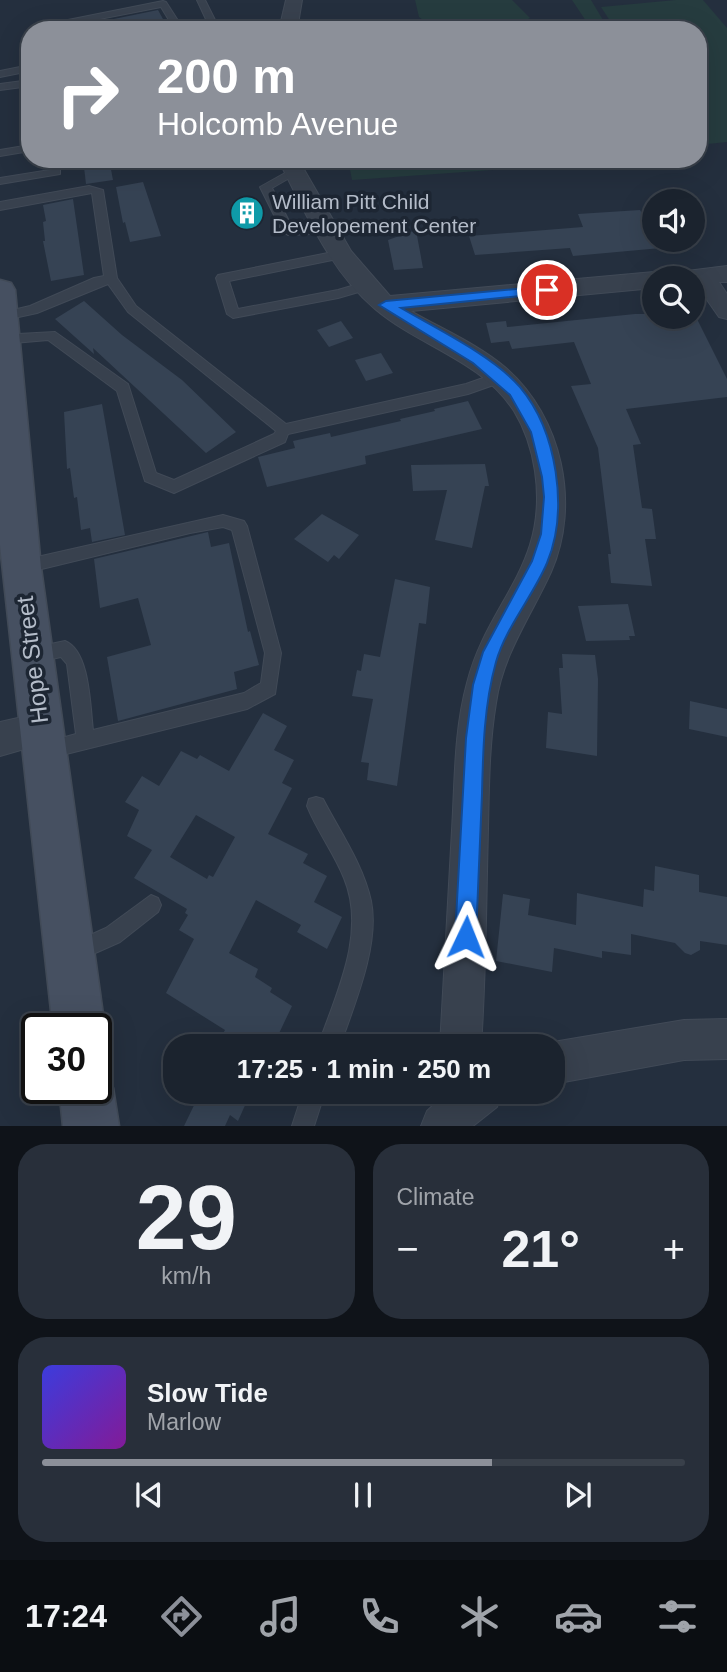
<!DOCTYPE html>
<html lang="en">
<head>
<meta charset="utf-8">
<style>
	:root { --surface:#1b232e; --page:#282f3a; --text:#f1f3f6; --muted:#a0a4aa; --line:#39404a; --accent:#8c9099 }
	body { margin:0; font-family:Arial,sans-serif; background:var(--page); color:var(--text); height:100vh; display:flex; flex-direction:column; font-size:26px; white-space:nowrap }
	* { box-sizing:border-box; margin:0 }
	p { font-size:23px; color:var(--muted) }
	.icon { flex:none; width:38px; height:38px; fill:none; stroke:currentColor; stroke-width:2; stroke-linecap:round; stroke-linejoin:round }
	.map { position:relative; height:1126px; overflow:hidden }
	.side { display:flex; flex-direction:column; gap:18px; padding:18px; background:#0f1319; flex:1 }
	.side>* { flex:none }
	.hud { position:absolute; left:21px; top:21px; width:686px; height:147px; border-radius:28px; box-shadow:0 7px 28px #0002,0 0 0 2px var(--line); background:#8c9099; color:#fff; overflow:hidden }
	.controls { position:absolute; left:642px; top:189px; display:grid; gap:14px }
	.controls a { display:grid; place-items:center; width:63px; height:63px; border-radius:50%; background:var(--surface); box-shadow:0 7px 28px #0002,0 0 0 2px var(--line); font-size:35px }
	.speed { position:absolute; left:21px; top:1013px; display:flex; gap:14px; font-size:35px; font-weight:700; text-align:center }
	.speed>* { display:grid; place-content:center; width:91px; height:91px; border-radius:50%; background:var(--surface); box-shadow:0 7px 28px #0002,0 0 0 2px var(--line); line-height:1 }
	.speed .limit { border:4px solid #111; border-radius:10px; background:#fff; color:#111 }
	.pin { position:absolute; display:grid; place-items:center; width:60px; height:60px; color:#fff; margin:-30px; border:4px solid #fff; border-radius:50%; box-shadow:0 2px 7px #0007 }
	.me { position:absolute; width:77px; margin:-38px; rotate:2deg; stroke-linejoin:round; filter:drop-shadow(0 0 5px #0008) }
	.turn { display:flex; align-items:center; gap:24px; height:147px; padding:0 21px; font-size:32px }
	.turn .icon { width:91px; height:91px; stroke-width:2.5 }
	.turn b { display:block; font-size:49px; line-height:60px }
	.big { font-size:52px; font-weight:700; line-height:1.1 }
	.side .widget { flex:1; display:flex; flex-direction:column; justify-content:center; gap:10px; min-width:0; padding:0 24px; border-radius:28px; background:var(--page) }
	.side .dial { align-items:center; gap:0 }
	.dial b { font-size:91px; line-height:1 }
	.song { display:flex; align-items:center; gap:21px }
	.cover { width:84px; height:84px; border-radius:10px; background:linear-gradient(135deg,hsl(240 70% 55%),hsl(290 70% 35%)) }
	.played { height:7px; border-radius:4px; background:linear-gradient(90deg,var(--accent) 70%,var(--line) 70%) }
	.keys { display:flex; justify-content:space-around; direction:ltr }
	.heat { display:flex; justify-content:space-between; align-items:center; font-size:38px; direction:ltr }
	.side .tiles { flex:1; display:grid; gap:18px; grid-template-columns:1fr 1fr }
	.widget:last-child { grid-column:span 2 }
	.trip { position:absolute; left:163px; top:1034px; width:402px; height:70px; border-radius:28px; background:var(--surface); box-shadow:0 7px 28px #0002,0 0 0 2px var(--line); font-weight:700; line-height:70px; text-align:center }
	.dock { display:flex; height:112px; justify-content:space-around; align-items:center; background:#0b0e12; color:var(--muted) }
	.dock .icon { width:49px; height:49px }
	.dock .on { color:var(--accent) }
	.dock b { font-size:32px; color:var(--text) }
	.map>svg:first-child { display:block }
</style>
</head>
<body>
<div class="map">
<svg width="727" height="1126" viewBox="0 0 727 1126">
	<rect width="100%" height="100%" fill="#242f3e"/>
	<g fill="#263c3f">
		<path d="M415,0h97l18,18 -8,4 -18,-2 -73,6 -12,-9z"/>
		<path d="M572,0h19l18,30h-17z"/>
		<path d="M676,0h27l24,28v114l-29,3v-115h-82l-15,-23z"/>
		<path d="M348,159h268l1,2 -265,19z"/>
	</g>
	<g fill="#364354" fill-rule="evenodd">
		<path d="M158,10l11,20h-70v-8z"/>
		<path d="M83,159h26l4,21 -27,4z"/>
		<path d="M143,182l18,54 -31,6 -5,-20 -2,1 -7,-36z"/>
		<path d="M73,199l11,76 -33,6 -8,-40h2l-2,-19 3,-1 -3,-16z"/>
		<path d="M640,210l21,38 -88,8 -3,-8 -95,7 -6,-19 114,-9 -5,-13z"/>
		<path d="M416,230l7,38 -29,2 -6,-30z"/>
		<path d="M84,301l38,34 60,45 54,52 -30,21 -113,-105 1,6 -39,-35z"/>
		<path d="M635,314h13l2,3h46l31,62v18l-101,12 15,35 -8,1 9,63 10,1 4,30h-11l7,47 -41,-3 -3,-29h3l-13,-106 -27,-62 20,-2 -17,-42 -62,7 -3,-8 -18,2 -5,-20 20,-2 1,6z"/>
		<path d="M341,321l12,17 -24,9 -12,-17z"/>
		<path d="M381,353l12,20 -27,8 -11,-21z"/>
		<path d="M468,401l14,28 -117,27 1,8 -99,23 -9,-30 37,-9 -2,-7 37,-8 1,4 70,-16 -1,-2 35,-8 -1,-2z"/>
		<path d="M102,404l23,131 -33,7 -2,-14 -9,2 -4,-33 -3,1 -4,-30 -3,1 -3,-57z"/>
		<path d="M485,464l4,22h-4l-13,62 -37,-8 12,-50 -34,1 -2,-26z"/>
		<path d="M322,514l37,21 -20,24 -5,-4 -6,7 -34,-23z"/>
		<path d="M208,532l3,15 18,-4 19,89 2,-1 9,34 -25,7 3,17 -119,32 -11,-64 44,-12 -13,-47 -38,10 -6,-49z"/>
		<path d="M395,579l35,8 -4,37 -7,-1 -22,163 -30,-6 2,-17 -8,-1 12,-63 -21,-3 5,-26 4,1 3,-17 16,3z"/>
		<path d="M628,604l7,32h-6l1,4 -44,1 -8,-35z"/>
		<path d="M562,654l33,1 3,24 -1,77 -51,-8 2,-36 14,2 -3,-46h4z"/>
		<path d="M690,701l37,8v28l-38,-8z"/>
		<path d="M263,713l24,13 -13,24 20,10 -12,23 10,5 -24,46 40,20 -5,9 24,13 -13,26 28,15 -15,32 -30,-17 4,-7 -45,-25 -27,53 29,16 -3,8 17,11 -2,4 22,14 -19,40h-57l9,-16 -59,-37 28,-54 -15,-9 9,-15 -3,-2 2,-4 -53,-31 18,-28 -25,-14 12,-26 -14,-8 17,-26 17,10 22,-35 16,8 3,-4 29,16zM196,815l39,22 -22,40 -4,-2 -2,4 -37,-22z"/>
		<path d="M655,866l44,9v17l28,5v48l-27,-4v9l-9,5 -6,-2 -10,-10 -44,-9v21l-29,-4v7l-48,-10 -2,24 -56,-11 7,-67 27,5 -2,16 48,10 1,-32 66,14 1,-18 10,2z"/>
		<path d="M195,1092h56l-13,29 -8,-6 -5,11h-41l15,-31z"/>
	</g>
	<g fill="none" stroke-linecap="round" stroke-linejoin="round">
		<g stroke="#414a57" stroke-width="2">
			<g id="lane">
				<path d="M197,0h8l15,30h-9z"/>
				<path d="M163,1l3,1 18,28h-9l-14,-23 -87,17 -5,6h-10l3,-7 6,-3z"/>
				<path d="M30,65v6l-30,6v-6z"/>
				<path d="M30,80v6l-30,4v-6z"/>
				<path d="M30,145v6l-30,5v-6z"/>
				<path d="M294,168l4,1v4l-26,15 20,39 37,-1 4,1v6l-45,2 -6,-4 -22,-44z"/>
				<path d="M56,169l4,1v4l-60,10v-6z"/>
				<path d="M89,186l14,4 14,88 19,28 150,118 180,-40 34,-12 7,5 -2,4 -37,13 -180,40 -3,8 -111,51 -29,-12 -28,-90 -69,-51 -46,4 -2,-9 55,-3 73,52 28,89 18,7 100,-46 2,-3 -148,-119 -20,-28 -71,29 -37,8v-8l30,-7 64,-28 10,-2 -12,-83 -92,17v-8z"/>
				<path d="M343,250l6,4 -2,3 -118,24 9,28 100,-19 27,-8 4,1v6l-31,9 -105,20 -6,-4 -11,-36 2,-3z"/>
				<path d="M223,515l21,6 3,5 34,127 -6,41 -28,15 -201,50 -6,-3 -3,-6 3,-6 36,-10 -9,-70 -6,-7 -28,6 -6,-2 -2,-6 2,-6 38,-8c25,10 25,65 28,89l151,-37 17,-10 4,-30 -33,-123 -9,-3 -33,6 -169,41 -6,-2 -2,-5 2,-5z"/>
				<path d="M316,797l7,2c17,33 40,65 48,102 9,44 -17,104 -31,145h-22c18,-52 49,-113 26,-168 -10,-25 -27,-47 -37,-72l2,-7z"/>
				<path d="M151,895l7,3 3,7 -3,7 -38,30 -45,20 -7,-3 -3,-7 3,-7 38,-17z"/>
				<path d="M303,1092h22l-11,34h-22z"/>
			</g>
		</g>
		<g stroke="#414a57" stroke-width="2">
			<g id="street">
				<path d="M286,0h16l-5,30h-18z"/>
				<path d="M278,159h20l53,92 39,45 264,-24 8,2 3,4h-11v10l-243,23c31,18 67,33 95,57 56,49 75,136 45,204 -20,44 -48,82 -55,131 -7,42 -7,84 -8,126 -2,73 -2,145 -7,217h-41c4,-72 8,-144 12,-216 3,-49 2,-100 15,-147 21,-83 82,-116 68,-212 -3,-20 -10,-42 -21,-60 -33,-51 -94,-64 -139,-102 -45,-38 -71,-99 -97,-150z"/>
				<path d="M727,266v16h-8l8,12v25l-8,-2 -23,-33 -3,1v-7h-26l4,-5z"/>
				<path d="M40,713l12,4 5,12 -5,12 -52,15v-34z"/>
				<path d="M727,1019v40l-43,1 -131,24v-38h-10l10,-4 131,-22z"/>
				<path d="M447,1092h56l-6,15 -24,19h-52l6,-15z"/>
			</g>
		</g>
		<g stroke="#414a57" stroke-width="3">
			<g id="secondary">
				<path d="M0,280l11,3 4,7 26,278 64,461 -9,19v-19h-43l-53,-484z"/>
				<path d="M96,1065l9,4 8,19 6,38h-56l-4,-38h37z"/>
			</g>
		</g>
		<use href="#lane" fill="#38414e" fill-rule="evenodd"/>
		<use href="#street" fill="#38414e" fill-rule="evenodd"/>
		<use href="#secondary" fill="#465061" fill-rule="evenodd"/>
	</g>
	<path fill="#1a73e8" stroke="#114b97" stroke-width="2" d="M547,286l4,1v6l-150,15c36,21 92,48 119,79 37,44 49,123 27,176 -14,33 -41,64 -51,99 -12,43 -13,88 -14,132 -2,48 -4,95 -6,143l-3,7 -7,3 -8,-3 -3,-7 11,-199 7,-53 10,-33 49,-91 9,-27 3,-37 -2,-20 -11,-45 -21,-37 -37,-32 -94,-58 7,-4z"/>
	<defs>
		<g id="building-disc" transform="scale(1.75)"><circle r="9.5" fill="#0f9aa8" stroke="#1d2633"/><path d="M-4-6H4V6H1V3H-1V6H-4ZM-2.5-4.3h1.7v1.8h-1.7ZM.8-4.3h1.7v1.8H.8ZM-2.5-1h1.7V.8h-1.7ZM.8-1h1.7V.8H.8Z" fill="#fff"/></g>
	</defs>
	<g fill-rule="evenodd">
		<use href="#building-disc" x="247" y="213"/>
	</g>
	<g text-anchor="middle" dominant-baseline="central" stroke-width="7" stroke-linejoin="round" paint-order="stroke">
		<g font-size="21" fill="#b4bcc9" stroke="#1d2633" text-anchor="start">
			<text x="272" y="201">William Pitt Child<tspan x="272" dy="24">Developement Center</tspan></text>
		</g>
		<g font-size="24" fill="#b4bcc9" stroke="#1d2633">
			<text transform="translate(32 660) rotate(-97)">Hope Street</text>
		</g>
	</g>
</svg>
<div class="controls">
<a><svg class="icon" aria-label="sound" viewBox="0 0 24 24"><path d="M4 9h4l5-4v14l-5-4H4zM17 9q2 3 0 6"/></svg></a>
<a><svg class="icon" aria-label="search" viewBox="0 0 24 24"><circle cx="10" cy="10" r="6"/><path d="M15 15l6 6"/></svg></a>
</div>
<div class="speed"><div class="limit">30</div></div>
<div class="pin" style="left:547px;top:290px;background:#d93025"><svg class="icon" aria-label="arrive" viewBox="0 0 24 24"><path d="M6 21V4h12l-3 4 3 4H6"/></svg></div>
<svg class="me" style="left:466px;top:937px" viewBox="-20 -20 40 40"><path d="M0-17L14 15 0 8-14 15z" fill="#1a73e8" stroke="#fff" stroke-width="4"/></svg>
<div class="trip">17:25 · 1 min · 250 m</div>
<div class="hud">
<div class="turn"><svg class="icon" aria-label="right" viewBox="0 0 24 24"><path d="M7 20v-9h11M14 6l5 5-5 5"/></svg><div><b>200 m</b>Holcomb Avenue</div></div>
</div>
</div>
<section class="side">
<div class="tiles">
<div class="widget dial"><b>29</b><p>km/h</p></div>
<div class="widget"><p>Climate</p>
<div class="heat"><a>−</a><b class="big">21°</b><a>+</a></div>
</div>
<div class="widget">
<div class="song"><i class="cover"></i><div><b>Slow Tide</b><p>Marlow</p></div></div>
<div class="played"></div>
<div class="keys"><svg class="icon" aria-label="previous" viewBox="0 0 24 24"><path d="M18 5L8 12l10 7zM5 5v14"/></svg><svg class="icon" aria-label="pause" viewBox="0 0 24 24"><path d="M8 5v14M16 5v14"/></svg><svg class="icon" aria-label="next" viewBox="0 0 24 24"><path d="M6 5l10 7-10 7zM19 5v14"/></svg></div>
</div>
</div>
</section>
<nav class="dock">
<b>17:24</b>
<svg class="icon on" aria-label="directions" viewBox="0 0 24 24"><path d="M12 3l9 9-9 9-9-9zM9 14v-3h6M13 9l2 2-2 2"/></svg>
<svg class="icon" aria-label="music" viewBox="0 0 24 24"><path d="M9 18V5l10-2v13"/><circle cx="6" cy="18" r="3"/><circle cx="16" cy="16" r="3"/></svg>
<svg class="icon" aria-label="phone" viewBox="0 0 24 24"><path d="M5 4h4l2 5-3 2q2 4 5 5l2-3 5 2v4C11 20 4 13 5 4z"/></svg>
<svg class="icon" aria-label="climate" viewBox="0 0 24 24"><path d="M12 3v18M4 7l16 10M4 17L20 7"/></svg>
<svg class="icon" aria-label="car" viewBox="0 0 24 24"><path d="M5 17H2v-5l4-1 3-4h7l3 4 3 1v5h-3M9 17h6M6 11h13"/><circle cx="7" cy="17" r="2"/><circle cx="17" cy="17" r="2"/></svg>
<svg class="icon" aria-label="filters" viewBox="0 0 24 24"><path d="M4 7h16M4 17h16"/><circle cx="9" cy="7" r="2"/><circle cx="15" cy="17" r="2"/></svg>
</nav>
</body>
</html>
